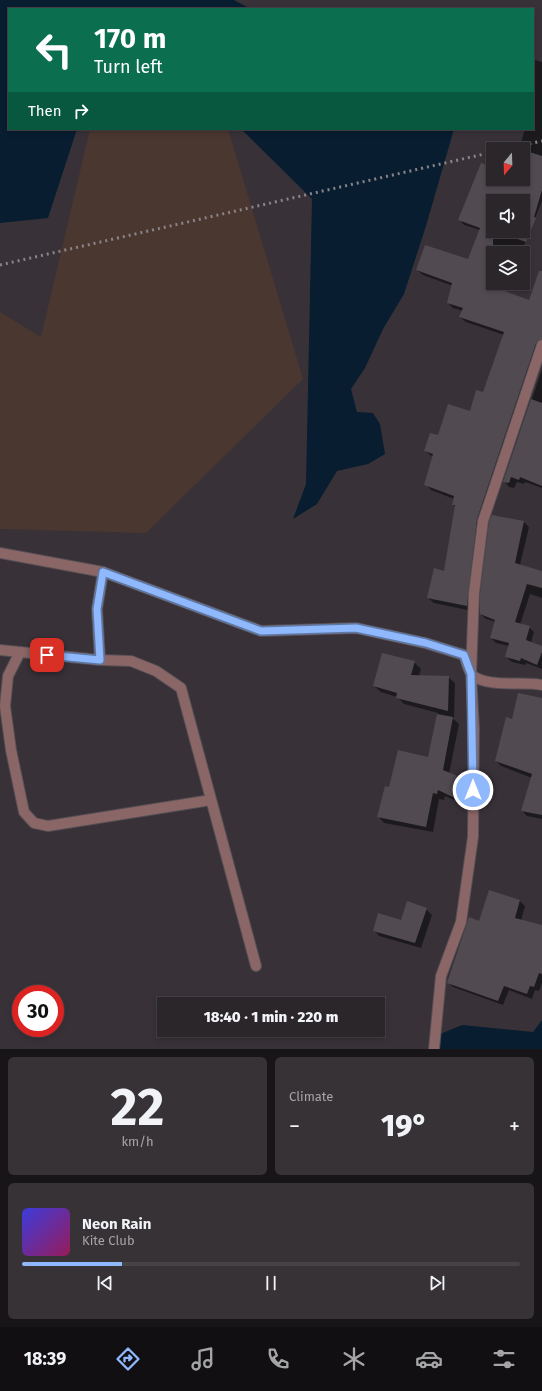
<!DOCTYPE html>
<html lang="en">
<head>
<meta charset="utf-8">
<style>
	:root { --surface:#2a262a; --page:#363236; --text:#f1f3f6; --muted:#a5a5a8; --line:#464347; --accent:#8fb8fd }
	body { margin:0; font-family:"Fira Sans",sans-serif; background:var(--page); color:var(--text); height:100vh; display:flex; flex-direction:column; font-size:15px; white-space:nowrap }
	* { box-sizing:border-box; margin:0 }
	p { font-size:13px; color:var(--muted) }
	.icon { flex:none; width:22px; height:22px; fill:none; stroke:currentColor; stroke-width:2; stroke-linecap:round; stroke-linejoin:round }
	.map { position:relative; height:1049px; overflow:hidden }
	.sheet { display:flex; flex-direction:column; gap:8px; padding:8px; background:#171517; flex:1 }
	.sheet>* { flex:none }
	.top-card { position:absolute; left:8px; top:8px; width:526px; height:122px; border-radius:0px; box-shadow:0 2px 6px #0003,0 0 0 1px var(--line); background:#0b6e4f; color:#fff; overflow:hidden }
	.needle { width:26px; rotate:199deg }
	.tools { position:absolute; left:486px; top:142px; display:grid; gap:8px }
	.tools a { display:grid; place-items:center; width:44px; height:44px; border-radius:0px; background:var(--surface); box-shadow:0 2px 6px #0003,0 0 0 1px var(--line); font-size:20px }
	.speed { position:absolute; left:12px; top:985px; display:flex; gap:8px; font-size:20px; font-weight:700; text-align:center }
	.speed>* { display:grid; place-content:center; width:52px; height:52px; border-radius:50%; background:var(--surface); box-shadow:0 2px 6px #0003,0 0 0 1px var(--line); line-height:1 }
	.speed .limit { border:6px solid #d22; background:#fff; color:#111 }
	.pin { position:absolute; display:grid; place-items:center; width:34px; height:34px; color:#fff; margin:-17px; border-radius:8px; box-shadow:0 2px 6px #0006 }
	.me { position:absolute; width:44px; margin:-22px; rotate:0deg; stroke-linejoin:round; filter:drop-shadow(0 0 3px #0008) }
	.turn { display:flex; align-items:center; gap:14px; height:84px; padding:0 20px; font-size:18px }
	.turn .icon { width:52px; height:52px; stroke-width:2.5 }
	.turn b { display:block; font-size:28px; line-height:34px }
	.then { display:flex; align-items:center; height:38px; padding:0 20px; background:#0003; gap:8px; font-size:15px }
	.big { font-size:30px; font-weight:800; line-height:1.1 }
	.sheet .card { flex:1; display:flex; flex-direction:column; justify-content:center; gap:6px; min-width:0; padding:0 14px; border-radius:6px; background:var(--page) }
	.sheet .dial { align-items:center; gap:0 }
	.dial b { font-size:52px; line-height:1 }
	.song { display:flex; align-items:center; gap:12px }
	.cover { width:48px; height:48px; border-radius:6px; background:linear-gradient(135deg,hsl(240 70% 55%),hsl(330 70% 35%)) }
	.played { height:4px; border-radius:2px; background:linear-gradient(90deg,var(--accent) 20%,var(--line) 20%) }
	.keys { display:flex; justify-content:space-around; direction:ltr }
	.heat { display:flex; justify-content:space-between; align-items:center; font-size:22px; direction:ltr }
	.sheet .tiles { flex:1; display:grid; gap:8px; grid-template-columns:1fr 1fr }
	.card:last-child { grid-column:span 2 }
	.trip { position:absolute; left:157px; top:997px; width:228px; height:40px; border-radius:0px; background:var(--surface); box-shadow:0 2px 6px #0003,0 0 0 1px var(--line); font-weight:800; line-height:40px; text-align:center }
	.menu { display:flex; height:64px; justify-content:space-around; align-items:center; background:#110f11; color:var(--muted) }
	.menu .icon { width:28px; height:28px }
	.menu .active { color:var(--accent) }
	.menu b { font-size:18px; color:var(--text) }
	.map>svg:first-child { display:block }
</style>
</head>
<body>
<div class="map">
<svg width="542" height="1049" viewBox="0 0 542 1049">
	<rect width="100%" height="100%" fill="#383238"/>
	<path fill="#4a372f" d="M90,129h138l75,250 -157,154 -146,-4v-217l41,25z"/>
	<g fill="#081d30">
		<path d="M0,0h234l17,9h-242v120h68l-29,89 -48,5z"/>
		<path d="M241,129h213l-28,97 -22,68 -21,35 -18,39 -14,21 6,23 16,1 7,11 5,30 -17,10 -31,7 -20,33 -24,15 13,-35 6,-285z"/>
		<path d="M542,1020v29h-104l2,-15 22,-9 71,7z"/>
	</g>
	<g fill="#0007" fill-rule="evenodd">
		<path d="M535,60l7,2v139l-21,52h-28v30h16l-4,9 37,14v41l-60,178 -10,86 -38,-8 -6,-5 17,-26 10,-65 -2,-3 1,-5 -23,-9 -5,-6 7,-27 -8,-6 14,-15 31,-23 14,-19 20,-59 -38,-13 -6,-5 3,-6 -10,-3 -5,-5 5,-17 -30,-11 -6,-5 51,-9 12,-31 -16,-5 -5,-6 34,-51v11h30v-30h-4l6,-20h8v-61zM493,201h30v30h-30z"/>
		<path d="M542,369v119l-17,-6 -1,2 -7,-2 -3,6 -5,-1 -5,-6z"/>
		<path d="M493,516l31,6 5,5 -9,38 22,7v26l-12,-4 -10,31 9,2 5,5 -3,11 11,4v22l-16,-6 -1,2 -13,-3 -6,-5 3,-11 -13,-3 -5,-5 5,-16 -10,-3 -5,-5z"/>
		<path d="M414,662l7,7 -2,7 29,1 7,6 -1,35 -3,-1 8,7 -10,50 17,7 7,6 -7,18 -21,-9 -1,4 -5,-1 -6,33 -49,-9 -6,-7 12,-28 39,-30 9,-45 -34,-9 -7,-7 -16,-5 -7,-6z"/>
		<path d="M542,699v120l-15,-3 -5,-5 10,-33 -31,-12 -5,-5 17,-41z"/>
		<path d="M490,892l30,9 5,5 -4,15 21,5v57l-3,8 -4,-1 -3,9 -23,-9 -6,15 -50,-18 -5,-5 32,-60z"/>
		<path d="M426,909l6,6 -11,33 -42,-12 -5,-6 27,-9z"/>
	</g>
	<g fill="#514b51">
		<path d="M523,150l19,6v34l-8,27 2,1 -10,24 -32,-11h29v-30h-30v73l-4,11 40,15 10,-29h3v68l-6,4 -59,176 -10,87 -40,-8 7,-30 10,3 11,-66h-3l2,-9 -30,-11 9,-31 -9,-3 6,-18 8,2 10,-31 22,7 6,-21 7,2 21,-60 -45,-15 4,-9 -16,-5 5,-20 -36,-13 9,-25 43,14 12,-31 -22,-8 23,-57 12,4v12h30z"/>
		<path d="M531,399l11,4v83l-22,-9 -1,3 -8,-3 -2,6 -6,-1z"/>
		<path d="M492,515l32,6 -9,42 27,8v17l-15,-4 -12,38 15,4 -4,14 16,6v6l-5,13 -16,-7 -1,3 -15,-4 4,-14 -19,-5 5,-18 -15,-6v-20l9,-72z"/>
		<path d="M382,653l33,8 -4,14 38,1 -1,35 -52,-13 1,-5 -24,-7z"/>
		<path d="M518,693l24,5v117l-21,-4 11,-37 -37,-13 11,-44 6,2z"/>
		<path d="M437,714l16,3 -10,53 24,10 -8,20 -21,-10 -1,4 -4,-1 -7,34 -49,-10 8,-31 4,1 9,-37 30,7z"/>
		<path d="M489,890l31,10 -5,18 27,7v49l-3,-1 -5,14 -4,-1 -3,8 -23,-8 -6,15 -51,-18 22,-66 10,4z"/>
		<path d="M407,901l20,7 -12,35 -42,-12 5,-18 23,7z"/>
	</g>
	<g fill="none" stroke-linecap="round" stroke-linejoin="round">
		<g stroke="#554f55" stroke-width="12">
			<g id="service">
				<path d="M103,572l-6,37 3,51 31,1 25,10 25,17 75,278"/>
				<path d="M0,650l100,10"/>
				<path d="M20,652l-12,24 -3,30 6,44 13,62 10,11 14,3 163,-26"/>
			</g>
		</g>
		<g stroke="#554f55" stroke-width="12">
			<g id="minor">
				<path d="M0,553l103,19 158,59 95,-3 69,15 39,12c2,5 4,16 8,20 15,13 52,6 70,10"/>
				<path d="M434,1049l7,-73 20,-54 12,-85 1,-108 -3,-55 3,-81 9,-72 59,-176"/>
			</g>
		</g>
		<use href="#service" stroke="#8b6666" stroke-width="10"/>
		<use href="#minor" stroke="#8b6666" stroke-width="10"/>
		<g stroke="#8a8489" stroke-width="3" stroke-dasharray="2 4" stroke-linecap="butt">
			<path d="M506,149l36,-8"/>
			<path d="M0,265l493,-113"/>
		</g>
	</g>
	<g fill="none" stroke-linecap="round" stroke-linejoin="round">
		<g stroke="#5d78a4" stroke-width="10">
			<path id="route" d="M47,655l53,5 -3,-51 6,-37 158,59 95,-3 70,15 38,12 7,19 2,116"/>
		</g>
		<use href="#route" stroke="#8fb8fd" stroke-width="7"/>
	</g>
</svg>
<div class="tools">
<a><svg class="needle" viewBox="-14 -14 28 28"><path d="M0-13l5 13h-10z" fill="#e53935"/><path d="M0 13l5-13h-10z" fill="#a5a5a8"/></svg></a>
<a><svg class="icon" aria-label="sound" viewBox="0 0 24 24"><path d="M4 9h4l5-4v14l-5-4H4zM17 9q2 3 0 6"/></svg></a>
<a><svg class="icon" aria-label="layers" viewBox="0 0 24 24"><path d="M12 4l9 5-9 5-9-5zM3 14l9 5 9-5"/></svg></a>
</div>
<div class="speed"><div class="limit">30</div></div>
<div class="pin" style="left:47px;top:655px;background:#d93025"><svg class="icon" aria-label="arrive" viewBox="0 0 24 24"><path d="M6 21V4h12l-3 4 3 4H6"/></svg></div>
<svg class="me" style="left:473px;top:790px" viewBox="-20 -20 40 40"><circle r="17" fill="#8fb8fd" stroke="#fff" stroke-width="3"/><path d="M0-11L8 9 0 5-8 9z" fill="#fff"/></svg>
<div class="trip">18:40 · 1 min · 220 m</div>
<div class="top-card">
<div class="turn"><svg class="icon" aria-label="left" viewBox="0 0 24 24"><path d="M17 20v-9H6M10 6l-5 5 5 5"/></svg><div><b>170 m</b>Turn left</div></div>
<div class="then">Then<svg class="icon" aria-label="right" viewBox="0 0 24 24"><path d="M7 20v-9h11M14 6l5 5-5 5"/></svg></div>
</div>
</div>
<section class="sheet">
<div class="tiles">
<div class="card dial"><b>22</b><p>km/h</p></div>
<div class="card"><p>Climate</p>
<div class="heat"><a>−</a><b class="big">19°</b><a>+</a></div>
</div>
<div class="card">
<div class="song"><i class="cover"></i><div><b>Neon Rain</b><p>Kite Club</p></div></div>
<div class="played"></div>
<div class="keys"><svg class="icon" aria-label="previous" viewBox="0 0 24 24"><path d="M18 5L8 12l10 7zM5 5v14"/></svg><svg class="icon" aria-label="pause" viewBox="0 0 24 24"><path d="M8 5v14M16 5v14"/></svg><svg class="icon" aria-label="next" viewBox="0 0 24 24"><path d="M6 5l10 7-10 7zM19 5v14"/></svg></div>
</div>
</div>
</section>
<nav class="menu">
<b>18:39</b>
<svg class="icon active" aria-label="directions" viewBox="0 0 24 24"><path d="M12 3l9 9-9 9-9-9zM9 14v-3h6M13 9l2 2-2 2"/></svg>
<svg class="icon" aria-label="music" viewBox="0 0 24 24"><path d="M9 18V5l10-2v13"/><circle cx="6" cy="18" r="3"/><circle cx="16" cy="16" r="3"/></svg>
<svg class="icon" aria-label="phone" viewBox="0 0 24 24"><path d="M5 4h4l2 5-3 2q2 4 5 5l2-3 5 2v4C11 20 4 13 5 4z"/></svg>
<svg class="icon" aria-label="climate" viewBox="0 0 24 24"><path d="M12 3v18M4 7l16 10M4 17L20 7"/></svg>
<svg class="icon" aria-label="car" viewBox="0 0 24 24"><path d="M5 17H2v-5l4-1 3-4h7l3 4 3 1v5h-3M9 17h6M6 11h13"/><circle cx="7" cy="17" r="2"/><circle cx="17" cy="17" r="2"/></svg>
<svg class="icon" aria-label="filters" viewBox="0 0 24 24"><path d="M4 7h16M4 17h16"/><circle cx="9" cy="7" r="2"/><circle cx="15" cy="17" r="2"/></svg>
</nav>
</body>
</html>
